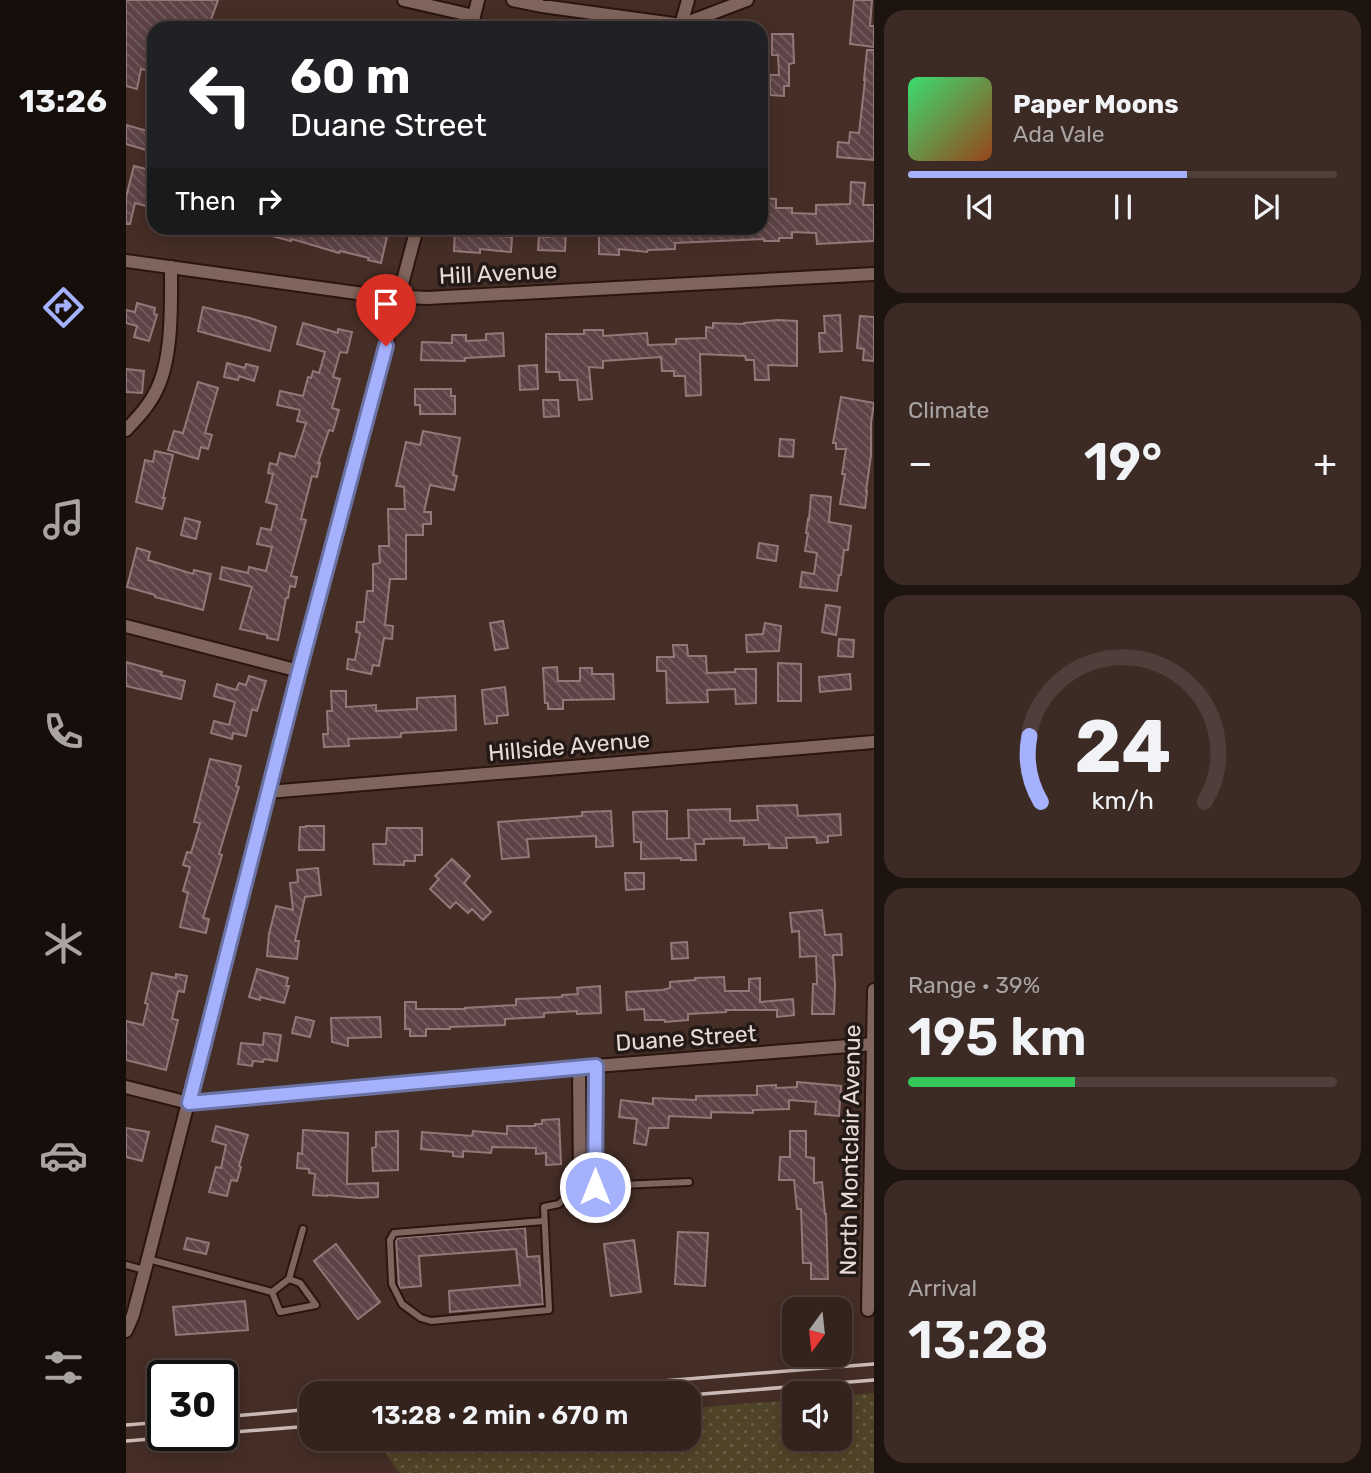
<!DOCTYPE html>
<html lang="en">
<head>
<meta charset="utf-8">
<style>
	:root { --surface:#34221c; --page:#3c2a25; --text:#f1f3f6; --muted:#a9a4a3; --line:#4e3f3b; --accent:#a5b1fc }
	body { margin:0; font-family:Rubik,sans-serif; background:var(--page); color:var(--text); height:100vh; display:flex; flex-direction:column; font-size:26px; white-space:nowrap }
	* { box-sizing:border-box; margin:0 }
	p { font-size:23px; color:var(--muted) }
	.icon { flex:none; width:38px; height:38px; fill:none; stroke:currentColor; stroke-width:2; stroke-linecap:round; stroke-linejoin:round }
	.map { position:relative; flex:1; overflow:hidden }
	.sheet { display:flex; flex-direction:column; gap:10px; padding:10px; background:#1d130f; width:497px }
	.sheet>* { flex:none }
	.guide { position:absolute; left:21px; top:21px; width:621px; height:214px; border-radius:21px; box-shadow:0 4px 18px #0003,0 0 0 2px var(--line); background:#202124; color:#fff; overflow:hidden }
	.needle { width:46px; rotate:195deg }
	.fabs { position:absolute; left:656px; top:1297px; display:grid; gap:14px }
	.fabs a { display:grid; place-items:center; width:70px; height:70px; border-radius:14px; background:var(--surface); box-shadow:0 4px 18px #0003,0 0 0 2px var(--line); font-size:35px }
	.speed { position:absolute; left:21px; top:1360px; display:flex; gap:14px; font-size:35px; font-weight:700; text-align:center }
	.speed>* { display:grid; place-content:center; width:91px; height:91px; border-radius:50%; background:var(--surface); box-shadow:0 4px 18px #0003,0 0 0 2px var(--line); line-height:1 }
	.speed .limit { border:4px solid #111; border-radius:10px; background:#fff; color:#111 }
	.pin { position:absolute; display:grid; place-items:center; width:60px; height:60px; color:#fff; margin:-72px -30px; border-radius:50% 50% 50% 0; rotate:-45deg; box-shadow:0 0 7px #0007 }
	.pin .icon { rotate:45deg }
	.me { position:absolute; width:77px; margin:-38px; rotate:0deg; stroke-linejoin:round; filter:drop-shadow(0 0 5px #0008) }
	.turn { display:flex; align-items:center; gap:24px; height:147px; padding:0 28px; font-size:32px }
	.turn .icon { width:91px; height:91px; stroke-width:2.5 }
	.turn b { display:block; font-size:49px; line-height:60px }
	.then { display:flex; align-items:center; height:66px; padding:0 28px; background:#0003; gap:14px; font-size:26px }
	.big { font-size:52px; font-weight:600; line-height:1.1 }
	.sheet .widget { flex:1; display:flex; flex-direction:column; justify-content:center; gap:10px; min-width:0; padding:0 24px; border-radius:21px; background:var(--page) }
	.sheet .dial { align-items:center; gap:0 }
	.dial svg { height:182px; overflow:visible; fill:none; stroke:var(--line); stroke-width:7; stroke-linecap:round; text-anchor:middle }
	.dial text { fill:var(--text); stroke:none }
	.song { display:flex; align-items:center; gap:21px }
	.cover { width:84px; height:84px; border-radius:10px; background:linear-gradient(135deg,hsl(140 70% 55%),hsl(20 70% 35%)) }
	.played { height:7px; border-radius:4px; background:linear-gradient(90deg,var(--accent) 65%,var(--line) 65%) }
	.keys { display:flex; justify-content:space-around; direction:ltr }
	.heat { display:flex; justify-content:space-between; align-items:center; font-size:38px; direction:ltr }
	.charge { height:10px; border-radius:5px; background:linear-gradient(90deg,#34c759 39%,var(--line) 0) }
	.trip { position:absolute; left:173px; top:1381px; width:402px; height:70px; border-radius:21px; background:var(--surface); box-shadow:0 4px 18px #0003,0 0 0 2px var(--line); font-weight:600; line-height:70px; text-align:center }
	main { display:flex; flex:1; min-height:0 }
	.tabs { display:flex; flex-direction:column; width:126px; justify-content:space-around; align-items:center; background:#150e0b; color:var(--muted) }
	.tabs .icon { width:49px; height:49px }
	.tabs .on { color:var(--accent) }
	.tabs b { font-size:32px; color:var(--text) }
	.map>svg:first-child { display:block }
</style>
</head>
<body>
<main>
<nav class="tabs">
<b>13:26</b>
<svg class="icon on" aria-label="directions" viewBox="0 0 24 24"><path d="M12 3l9 9-9 9-9-9zM9 14v-3h6M13 9l2 2-2 2"/></svg>
<svg class="icon" aria-label="music" viewBox="0 0 24 24"><path d="M9 18V5l10-2v13"/><circle cx="6" cy="18" r="3"/><circle cx="16" cy="16" r="3"/></svg>
<svg class="icon" aria-label="phone" viewBox="0 0 24 24"><path d="M5 4h4l2 5-3 2q2 4 5 5l2-3 5 2v4C11 20 4 13 5 4z"/></svg>
<svg class="icon" aria-label="climate" viewBox="0 0 24 24"><path d="M12 3v18M4 7l16 10M4 17L20 7"/></svg>
<svg class="icon" aria-label="car" viewBox="0 0 24 24"><path d="M5 17H2v-5l4-1 3-4h7l3 4 3 1v5h-3M9 17h6M6 11h13"/><circle cx="7" cy="17" r="2"/><circle cx="17" cy="17" r="2"/></svg>
<svg class="icon" aria-label="filters" viewBox="0 0 24 24"><path d="M4 7h16M4 17h16"/><circle cx="9" cy="7" r="2"/><circle cx="15" cy="17" r="2"/></svg>
</nav>
<div class="map">
<svg width="748" height="1473" viewBox="0 0 748 1473">
	<defs>
		<pattern id="park-dots" width="8" height="8" patternUnits="userSpaceOnUse" patternTransform="scale(1.75)"><rect width="8" height="8" fill="#504428"/><path d="M2 2h.1M6 6h.1" fill="none" stroke="#695e46" stroke-width="1.8" stroke-linecap="round"/></pattern>
		<pattern id="building-back-hatch" width="6" height="6" patternUnits="userSpaceOnUse" patternTransform="scale(1.75)"><rect width="6" height="6" fill="#5d4345"/><path d="M-1 5l2 2M0 0l6 6M5-1l2 2" fill="none" stroke="#745e5f"/></pattern>
	</defs>
	<rect width="100%" height="100%" fill="#452e26"/>
	<path fill="url(#park-dots)" d="M748,1393v80h-475l-23,-34 314,-1v-30l104,-8v38h46v-42z"/>
	<g fill="url(#building-back-hatch)" stroke="#957779" stroke-width="2">
		<path d="M0,0h92l-10,28h-54v44l-13,-3 -4,20 -11,-3z"/>
		<path d="M728,0h18l-2,26h4v21l-24,-3z"/>
		<path d="M646,34h21l1,29 -5,1v22h-5v10l-14,-1v-20h9l-1,-20h-6z"/>
		<path d="M741,50h7v110l-37,-3 1,-15 11,1 1,-11 9,1 6,-53h-1z"/>
		<path d="M0,125l25,7 -5,18 -20,-6z"/>
		<path d="M8,166l20,5v31l-1,6 -18,-5 -5,21h-4v-27z"/>
		<path d="M725,182l14,1 -2,22h11v36l-57,3 -1,-11 -24,-1v6h-13v3h-15v-2l-89,4v6l-27,1 -1,2 -28,-3v6l-20,-1v-26l57,2v-2h108l1,-30 11,1v9h16v5l24,1v-9l34,-1z"/>
		<path d="M127,228h78l22,6 1,-3 21,5 2,-8h12l-8,35 -13,-3 1,-2 -29,-7 -1,2 -47,-14 -1,2 -38,-10z"/>
		<path d="M329,228h26v6l31,3 -1,15 -31,-3v4l-26,-2z"/>
		<path d="M423,228h17l-1,23 -27,-1 1,-14 10,1z"/>
		<path d="M11,303l18,5 -1,6 3,1 -8,26 -15,-4 3,-11 -11,-3v-13l9,2z"/>
		<path d="M77,307l47,11 26,9 -6,24 -72,-20z"/>
		<path d="M714,315l2,36 -22,1 -1,-19h6l-1,-17z"/>
		<path d="M734,316l14,1v44l-11,-1 1,-11 -7,-1z"/>
		<path d="M652,320l19,1v45l-29,-1 1,15h-14l-1,-20h-8l-1,-4 -45,-2 1,41 -15,1 -1,-20h-11v-5h-12l-1,-14 -58,4v7l-14,-1 3,32 -13,1 -2,-20h-17l-1,-8h-13v-38h38v-4h19v6l44,-3 1,12 28,-1v-5l30,-1v-11l7,1v-5l31,1v-1z"/>
		<path d="M177,323l35,10v-4l14,3 -5,21 -7,-1 -7,25 7,2 -8,29 7,2 -6,21 -4,-1 -11,33h2l-3,14 -5,-1 -11,43 5,1 -15,56 6,1 -2,10 -5,-1 -2,12h-2l-8,42 -11,-2v-3l-27,-6 12,-42 -32,-8 2,-12 26,6 1,-6 17,4 6,-24 -15,-3 4,-16 10,2 6,-25 -11,-3 7,-28 -5,-1 2,-10 7,2 3,-12 15,4 11,-34 -9,-2 3,-11 -23,-5 3,-14 23,5 5,-19 3,1 2,-7 6,2 6,-21 -28,-8z"/>
		<path d="M377,333l1,23 -39,2v3l-44,-1 1,-18 30,1v-8h14v6l20,-1v-6z"/>
		<path d="M101,363l18,5 1,-4 12,3 -4,14 -15,-5 -1,4 -14,-3z"/>
		<path d="M411,365l1,24 -18,1 -1,-24z"/>
		<path d="M0,369l18,2 -2,22 -16,-1z"/>
		<path d="M72,382l20,6 -13,45 7,2 -4,14 -7,-2 -3,12 -30,-9 6,-19 9,2z"/>
		<path d="M289,389h36v7h4v18h-35v-9h-5z"/>
		<path d="M715,397l33,6 -3,20v33l-5,35h1l-2,17 -25,-4 5,-30h-3l4,-25h-10v-6h-3z"/>
		<path d="M417,400h15l1,16 -15,1z"/>
		<path d="M297,431l37,7 -7,37 4,1 -3,14 -24,-5 -6,27h7v12h-8v11h-17v44h-16l-5,46 8,1 -1,13 -8,-1 -5,28 -6,-1 -2,9 -24,-5 1,-10 7,1 5,-27 -4,-1 1,-10h7l3,-31h6v-27l7,-1 -1,-17h10l-1,-37h17l-1,-22 -8,-1 10,-44 14,3z"/>
		<path d="M654,439l14,1 -1,17 -14,-1z"/>
		<path d="M29,451l18,4 -10,43h2l-3,11 -26,-7 9,-42 8,2z"/>
		<path d="M685,495l20,2 -2,25 22,4 -3,24h-4l-3,25h-2l-2,16 -37,-4 2,-15 12,2 3,-21 -12,-2 3,-18h-2l2,-14 1,1z"/>
		<path d="M59,518l15,4 -4,17 -15,-4z"/>
		<path d="M633,543l19,3 -2,15 -19,-3z"/>
		<path d="M11,548l13,4 -2,8 45,14 1,-4 17,4 -8,36 -48,-13v-2l-28,-8z"/>
		<path d="M700,605l14,2 -4,28 -14,-3z"/>
		<path d="M377,621l5,27 -13,2 -5,-27z"/>
		<path d="M639,623l16,3 -2,25 -32,1 -1,-17 17,-1z"/>
		<path d="M713,639l15,1 -1,17 -15,-1z"/>
		<path d="M547,645h14l1,11h18l1,17 28,-1v-3h21v34l-20,1 -1,-15 -28,1 1,12 -41,1 -1,-32h-9v-14h17z"/>
		<path d="M0,662l36,10 -1,3 24,6 -4,18 -55,-13z"/>
		<path d="M652,663l23,1v37h-23z"/>
		<path d="M431,667l1,14h22v-13h12v6h21l1,25 -51,1v9h-15v-6h-3l-2,-35z"/>
		<path d="M724,674l1,15 -31,3 -1,-15z"/>
		<path d="M123,676l17,5 -9,30 -5,-2 -6,27 -13,-3 -1,6 -21,-6 3,-12 15,4 6,-23 -21,-6 3,-12 19,6 3,-7 7,2z"/>
		<path d="M379,687l3,28 -11,1v7l-12,1 -3,-34z"/>
		<path d="M205,691h15v16l30,-2v6l41,-2v-11l38,-2 1,34 -55,3v4l-53,2 1,7 -25,1 -1,-13h5l-1,-23h5z"/>
		<path d="M84,759l31,7 -5,20 3,1 -20,67 3,1 -5,17 -14,46 6,1 -3,14 -26,-6 8,-34 -5,-2 7,-24 -7,-2 4,-13 4,1 9,-30 -6,-1z"/>
		<path d="M671,805l1,11 42,-2 1,21 -13,1v6l-11,1 -1,-6 -30,1 1,10h-18v-4l-25,1v-7l-40,1v5h-9l1,16h-15v-2l-40,1v-17h-7l-1,-30 34,-1v28l22,-1 -1,-28 42,-1v12l28,-1 -1,-14z"/>
		<path d="M485,811l2,35 -17,1v-11l-69,3 2,18 -27,2 -4,-37 84,-6v-4z"/>
		<path d="M180,826h18v24h-25l1,-23h6z"/>
		<path d="M261,828h35v27h-7v6h-11v4l-30,-1 -1,-20h13z"/>
		<path d="M326,859l18,17 -6,7 27,29 -8,8 -11,-11 -4,4 -12,-11 -6,6 -20,-19 9,-10 -4,-3z"/>
		<path d="M192,868l3,27 -16,2 -10,44h4l-2,18 -30,-3 2,-22 7,-28 17,4 -3,-27 8,-1 -1,-12z"/>
		<path d="M499,873h19v16l-18,1z"/>
		<path d="M696,910l3,25 16,-1 1,21h-9l2,30 -1,29h-22l1,-30h4l-1,-28 -16,1 -1,-26 -7,1 -2,-19z"/>
		<path d="M561,942l1,16 -16,1 -1,-16z"/>
		<path d="M131,969l31,9 -2,8h3l-5,17 -24,-6v3l-11,-3z"/>
		<path d="M26,973l24,5v-4l11,2 -3,16 -6,-1 -6,28 6,1 -12,50 -40,-10v-39l17,4 5,-21 -3,-1z"/>
		<path d="M598,977l1,14h24v-12l11,-1v24l33,-3 1,16 -17,2v-7h-51v2l-38,2v6l-23,2v-2h-20l-1,-11 -17,1 -1,-18 36,-2 8,-2v-6l25,-2v-2z"/>
		<path d="M474,986l1,27 -24,1v-3l-33,2v4l-39,2v6l-55,2v2h-24v7h-16v-7h-5v-27h11v7h49v-1l51,-3v-6l46,-2v-2l16,-1 -1,-6z"/>
		<path d="M170,1017l18,4 -4,16 -18,-4z"/>
		<path d="M254,1017l1,20 -33,1v8l-16,-4 -1,-24z"/>
		<path d="M138,1033l17,2 -4,26 -13,-2 -1,3 -10,-1 -1,5 -14,-2 3,-21 22,2z"/>
		<path d="M671,1082l44,4 -2,30 -24,-2 1,-12 -27,-2v9l-36,1v3l-42,-1v6l-42,-2 -1,12h-19l-3,17 -12,-2 3,-24 -18,-2 2,-17 32,4v-6l43,2v-4l61,-1v-9l19,-1v3l21,-1z"/>
		<path d="M433,1119l2,45 -15,1v-12l-10,1v-6l-44,-1 -1,6 -28,-2v6l-10,-1v-4l-32,-3 1,-17 50,4 1,-5 34,3v-8h28v-2h7v-4z"/>
		<path d="M90,1126l32,9 -9,31 2,1 -4,14 -6,-1 -4,16 -18,-4 7,-25 5,1 5,-23 -14,-4z"/>
		<path d="M0,1128l23,4 -7,29 -16,-4z"/>
		<path d="M177,1130l45,3 -1,51 31,-1v14l-19,1 -32,-3v1l-14,-1 2,-21 -6,-1v-4l-12,-1 1,-15 4,1z"/>
		<path d="M272,1131v39l-25,1 -1,-23 4,-1v-15z"/>
		<path d="M664,1131h16v26l8,1v25l8,-1 3,32h1l2,65h-17v-16h-8l-2,-54h-4l-3,-29h-15l1,-23h10z"/>
		<path d="M399,1228l2,29 12,-1 4,48 -93,8 -1,-21 71,-6 -4,-36 -97,7 2,30 -21,2 -1,-3 -3,-44 1,-3z"/>
		<path d="M552,1232l30,1 -3,53 -30,-2z"/>
		<path d="M61,1238l22,5 -3,11 -22,-5z"/>
		<path d="M508,1240l7,52 -30,4 -7,-52z"/>
		<path d="M210,1244l44,58 -22,17 -44,-58z"/>
		<path d="M119,1301l3,29 -72,5 -3,-28z"/>
	</g>
	<g fill="none" stroke-linecap="round" stroke-linejoin="round">
		<g stroke="#2a150f" stroke-width="10">
			<g id="service">
				<path d="M418,1221l-150,12 -4,7 2,44 10,20 19,14 10,3 118,-11 -5,-103 15,-3 16,-17 114,-5"/>
				<path d="M22,1259l124,33 17,-13 14,-50"/>
				<path d="M0,1265l18,5"/>
				<path d="M146,1292l8,20 36,-7 -16,-22 -11,-4"/>
			</g>
		</g>
		<g stroke="#2a150f" stroke-width="16">
			<g id="minor">
				<path d="M278,0l70,16"/>
				<path d="M387,0l29,6 139,19 66,-25"/>
				<path d="M555,25l7,-25"/>
				<path d="M345,28l7,-28"/>
				<path d="M0,261l245,34 56,3 447,-24"/>
				<path d="M0,430c11,-12 23,-24 30,-39 17,-33 15,-87 15,-124"/>
				<path d="M0,626l173,45"/>
				<path d="M142,792l606,-50"/>
				<path d="M453,1068l1,119"/>
				<path d="M0,1087l63,16 407,-37 278,-22"/>
				<path d="M469,1187l1,-121"/>
				<path d="M742,1310l6,-320"/>
				<path d="M0,1331l7,-16 12,-45 154,-599 118,-443"/>
			</g>
		</g>
		<use href="#service" stroke="#7f655d" stroke-width="6"/>
		<use href="#minor" stroke="#7f655d" stroke-width="12"/>
		<g stroke="#cbbab5" stroke-width="3.5">
			<path d="M388,1393l360,-29"/>
			<path d="M564,1395l184,-15"/>
			<path d="M96,1417l90,-8"/>
			<path d="M0,1425l37,-3"/>
			<path d="M96,1433l90,-7"/>
			<path d="M0,1441l73,-6"/>
		</g>
	</g>
	<g fill="none" stroke-linecap="round" stroke-linejoin="round">
		<g stroke="#6b73a4" stroke-width="18">
			<path id="route" d="M260,346l-87,325 -110,432 407,-37 -1,121"/>
		</g>
		<use href="#route" stroke="#a5b1fc" stroke-width="12"/>
	</g>
	<g text-anchor="middle" dominant-baseline="central" stroke-width="7" stroke-linejoin="round" paint-order="stroke">
		<g font-size="23" fill="#e9dad5" stroke="#231916">
			<text transform="translate(372 273) rotate(-3)">Hill Avenue</text>
			<text transform="translate(443 746) rotate(-5)">Hillside Avenue</text>
			<text transform="translate(560 1038) rotate(-4)">Duane Street</text>
			<text transform="translate(724 1150) rotate(-89)">North Montclair Avenue</text>
		</g>
	</g>
</svg>
<div class="fabs">
<a><svg class="needle" viewBox="-14 -14 28 28"><path d="M0-13l5 13h-10z" fill="#e53935"/><path d="M0 13l5-13h-10z" fill="#a9a4a3"/></svg></a>
<a><svg class="icon" aria-label="sound" viewBox="0 0 24 24"><path d="M4 9h4l5-4v14l-5-4H4zM17 9q2 3 0 6"/></svg></a>
</div>
<div class="speed"><div class="limit">30</div></div>
<div class="pin" style="left:260px;top:346px;background:#d93025"><svg class="icon" aria-label="arrive" viewBox="0 0 24 24"><path d="M6 21V4h12l-3 4 3 4H6"/></svg></div>
<svg class="me" style="left:469px;top:1187px" viewBox="-20 -20 40 40"><circle r="17" fill="#a5b1fc" stroke="#fff" stroke-width="3"/><path d="M0-11L8 9 0 5-8 9z" fill="#fff"/></svg>
<div class="trip">13:28 · 2 min · 670 m</div>
<div class="guide">
<div class="turn"><svg class="icon" aria-label="left" viewBox="0 0 24 24"><path d="M17 20v-9H6M10 6l-5 5 5 5"/></svg><div><b>60 m</b>Duane Street</div></div>
<div class="then">Then<svg class="icon" aria-label="right" viewBox="0 0 24 24"><path d="M7 20v-9h11M14 6l5 5-5 5"/></svg></div>
</div>
</div>
<section class="sheet">
<div class="widget">
<div class="song"><i class="cover"></i><div><b>Paper Moons</b><p>Ada Vale</p></div></div>
<div class="played"></div>
<div class="keys"><svg class="icon" aria-label="previous" viewBox="0 0 24 24"><path d="M18 5L8 12l10 7zM5 5v14"/></svg><svg class="icon" aria-label="pause" viewBox="0 0 24 24"><path d="M8 5v14M16 5v14"/></svg><svg class="icon" aria-label="next" viewBox="0 0 24 24"><path d="M6 5l10 7-10 7zM19 5v14"/></svg></div>
</div>
<div class="widget"><p>Climate</p>
<div class="heat"><a>−</a><b class="big">19°</b><a>+</a></div>
</div>
<div class="widget dial"><svg viewBox="0 0 100 80">
<path d="M14 69A42 42 0 1 1 86 69"/>
<path d="M14 69A42 42 0 0 1 9 40" stroke="#a5b1fc"/>
<text x="50" y="56" font-size="32" font-weight="700">24</text>
<text x="50" y="72" font-size="11">km/h</text>
</svg></div>
<div class="widget"><p>Range · 39%</p><b class="big">195 km</b><div class="charge"></div></div>
<div class="widget"><p>Arrival</p><b class="big">13:28</b></div>
</section>
</main>
</body>
</html>
